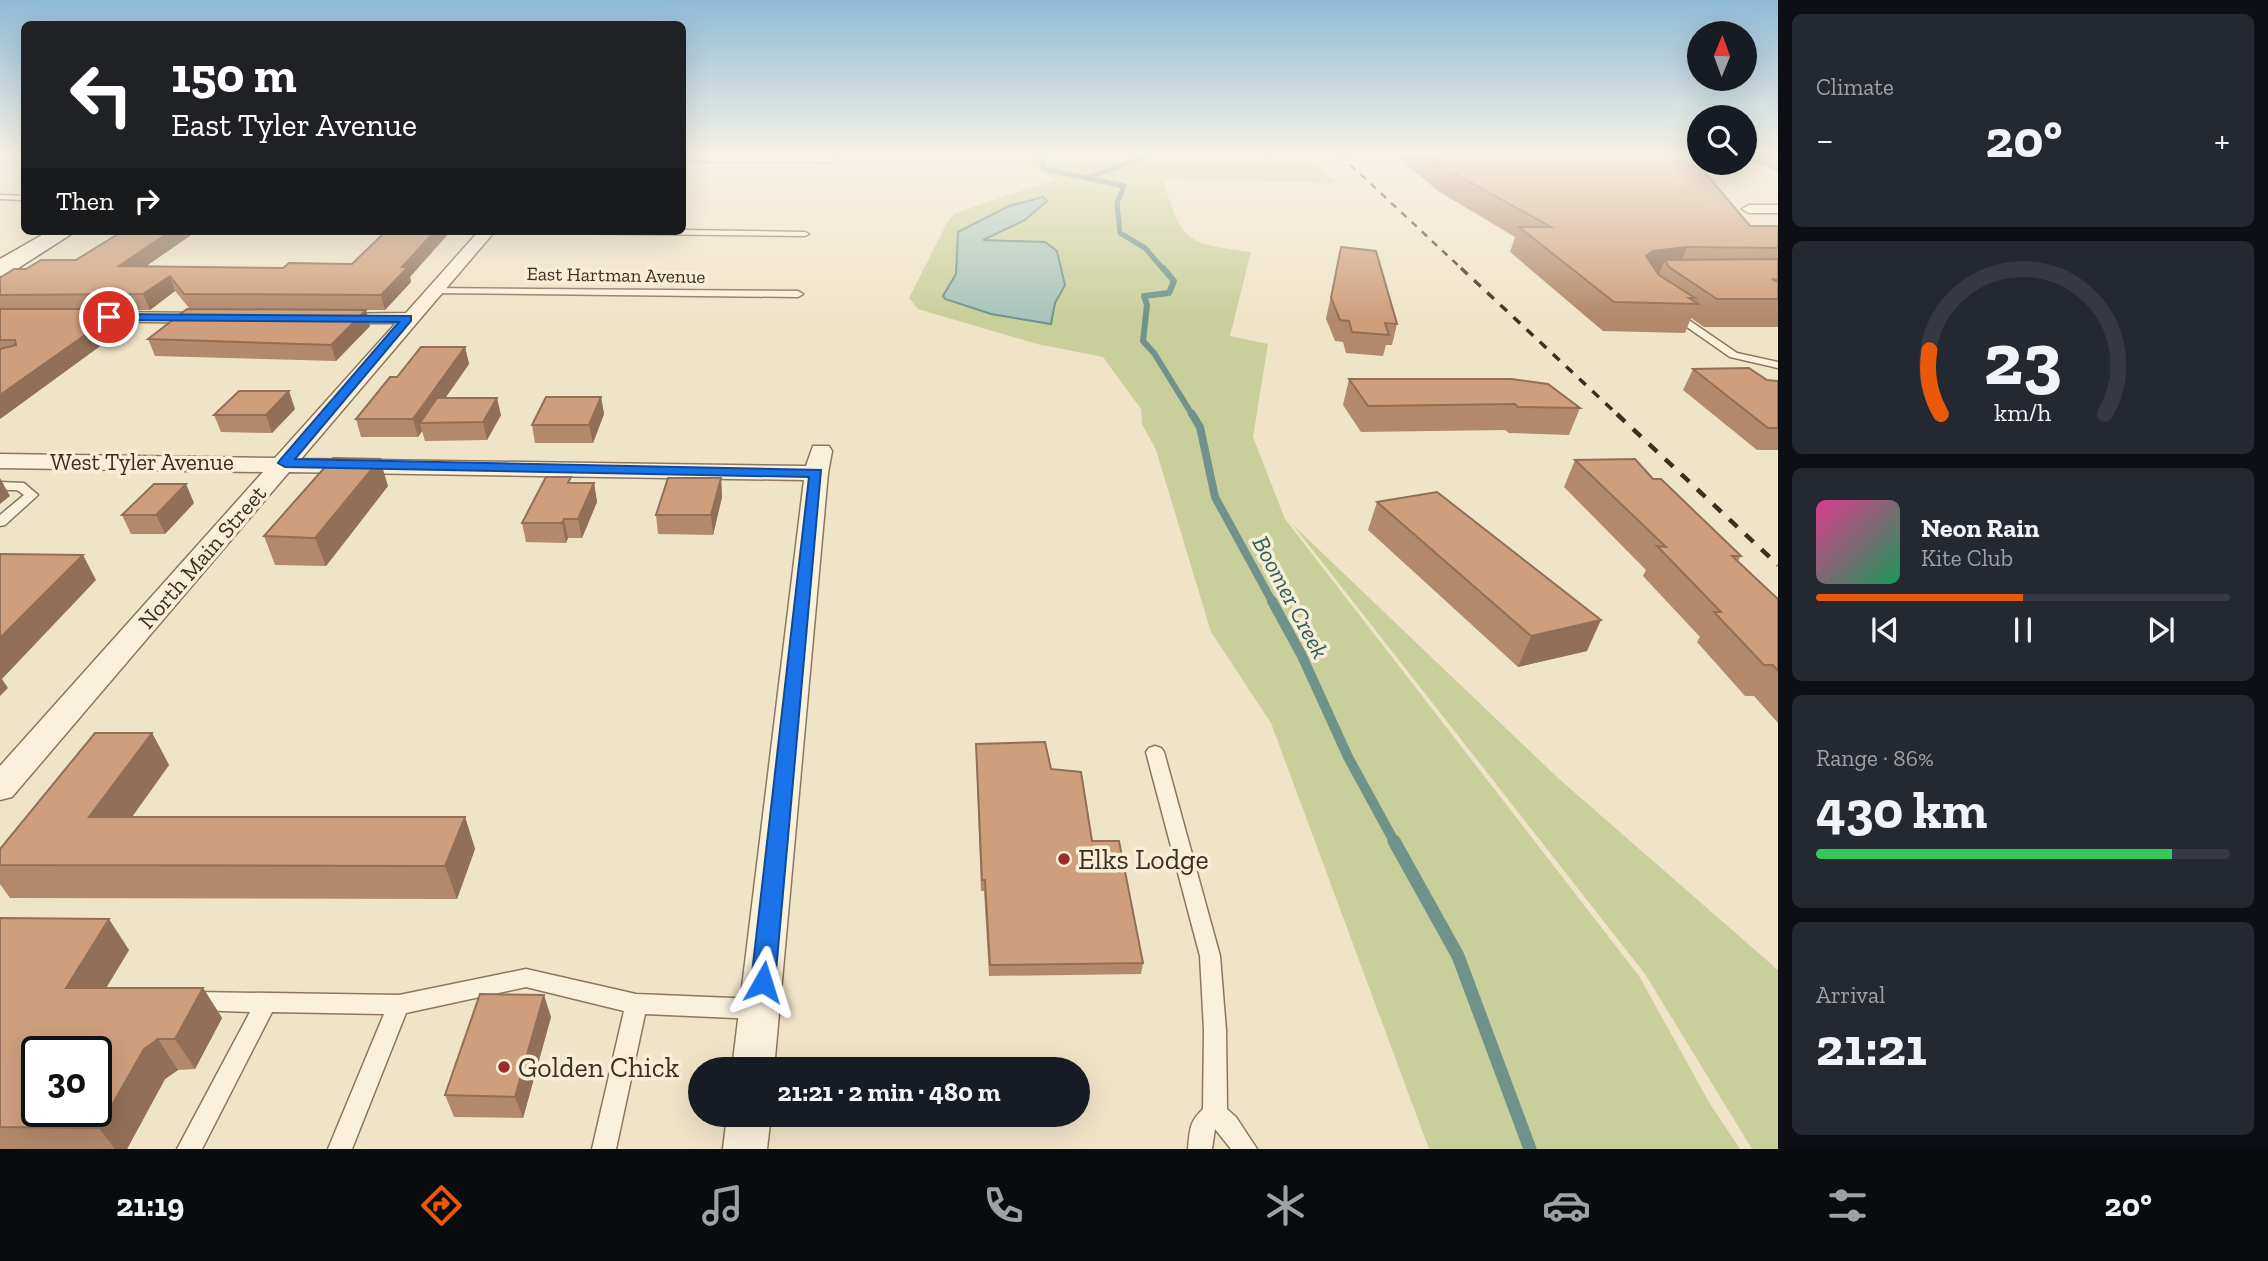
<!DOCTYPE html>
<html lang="en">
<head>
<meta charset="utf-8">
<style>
	:root { --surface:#171b24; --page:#242831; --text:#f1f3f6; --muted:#9ea1a6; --line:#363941; --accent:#ea580c }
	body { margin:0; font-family:"Zilla Slab",serif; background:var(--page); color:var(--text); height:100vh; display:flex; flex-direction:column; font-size:26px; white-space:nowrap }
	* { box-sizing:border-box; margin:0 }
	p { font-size:23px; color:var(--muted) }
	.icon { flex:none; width:38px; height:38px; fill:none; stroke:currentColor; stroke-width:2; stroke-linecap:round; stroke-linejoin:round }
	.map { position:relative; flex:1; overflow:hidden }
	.sheet { display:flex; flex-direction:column; gap:14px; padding:14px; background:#0d0f14; width:490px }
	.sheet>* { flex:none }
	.top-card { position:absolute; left:21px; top:21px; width:665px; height:214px; border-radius:10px; box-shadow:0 7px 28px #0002; background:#202124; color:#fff; overflow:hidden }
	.needle { width:46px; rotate:1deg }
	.tools { position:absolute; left:1687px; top:21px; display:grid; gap:14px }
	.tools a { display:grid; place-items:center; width:70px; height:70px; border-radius:50%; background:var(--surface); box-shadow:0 7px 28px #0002; font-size:35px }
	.speed { position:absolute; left:21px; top:1036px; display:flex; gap:14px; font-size:35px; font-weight:700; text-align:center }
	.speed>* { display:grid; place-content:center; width:91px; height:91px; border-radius:50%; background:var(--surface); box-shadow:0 7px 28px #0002; line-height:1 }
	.speed .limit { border:4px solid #111; border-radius:10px; background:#fff; color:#111 }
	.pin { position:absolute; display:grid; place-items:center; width:60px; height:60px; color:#fff; margin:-30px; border:4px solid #fff; border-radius:50%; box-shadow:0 2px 7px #0007 }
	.me { position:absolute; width:77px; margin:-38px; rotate:6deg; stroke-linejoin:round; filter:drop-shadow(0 0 5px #0008) }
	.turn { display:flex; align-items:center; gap:24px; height:147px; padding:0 35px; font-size:32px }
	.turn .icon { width:91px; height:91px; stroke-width:2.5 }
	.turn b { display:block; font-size:49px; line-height:60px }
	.then { display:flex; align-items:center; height:66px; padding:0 35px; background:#0003; gap:14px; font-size:26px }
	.big { font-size:52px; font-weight:700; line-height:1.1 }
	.sheet .widget { flex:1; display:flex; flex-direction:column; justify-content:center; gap:10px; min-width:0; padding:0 24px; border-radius:10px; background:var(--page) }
	.sheet .dial { align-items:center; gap:0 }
	.dial svg { height:182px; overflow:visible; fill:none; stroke:var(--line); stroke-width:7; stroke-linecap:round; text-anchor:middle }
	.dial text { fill:var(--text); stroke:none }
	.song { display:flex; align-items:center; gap:21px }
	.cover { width:84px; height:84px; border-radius:10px; background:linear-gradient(135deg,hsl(330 70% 55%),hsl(150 70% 35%)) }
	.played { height:7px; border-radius:4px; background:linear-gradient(90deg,var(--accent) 50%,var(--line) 50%) }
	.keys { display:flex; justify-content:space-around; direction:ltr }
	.heat { display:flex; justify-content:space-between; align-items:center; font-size:38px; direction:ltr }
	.charge { height:10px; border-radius:5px; background:linear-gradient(90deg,#34c759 86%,var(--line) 0) }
	.trip { position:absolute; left:688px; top:1057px; width:402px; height:70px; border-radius:35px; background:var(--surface); box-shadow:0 7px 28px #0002; font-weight:700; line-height:70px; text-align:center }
	.tab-bar { display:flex; height:112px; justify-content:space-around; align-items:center; background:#090b0e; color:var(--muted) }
	.tab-bar .icon { width:49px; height:49px }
	.tab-bar .active { color:var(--accent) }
	.tab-bar b { font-size:32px; color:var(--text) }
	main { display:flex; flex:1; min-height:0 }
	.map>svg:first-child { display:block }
</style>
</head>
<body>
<main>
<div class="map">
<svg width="1778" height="1149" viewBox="0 0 1778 1149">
	<rect width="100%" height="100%" fill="#f0e4c8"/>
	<g fill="#c9cf9b">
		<path d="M1010,155h294l33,28 -174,-4c19,64 22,64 88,73l-21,84 38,8 -15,93 32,82 354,457 71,128 30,45h-311l-158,-426 -60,-91 -55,-182 -14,-26 -1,-15 -38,-52 -66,-13 -119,-35 -9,-11 38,-75 8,-10 102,-34 -46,-20z"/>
		<path d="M1293,525l265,253 220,192v179h-26l-107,-175z"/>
	</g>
	<path fill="#a9c4bc" stroke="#6f938a" stroke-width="2" d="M1043,197l4,4 -22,19 -42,20 62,2 12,9 8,34 -10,18 -4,21 -60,-10 -46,-15 -2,-3 13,-22 2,-42 51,-26z"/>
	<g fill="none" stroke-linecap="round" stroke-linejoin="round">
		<g stroke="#6f938a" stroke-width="5">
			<path d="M1040,155l4,14 80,17 -7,17 3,30 25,15 19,22"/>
			<path d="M1090,177l60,-22"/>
		</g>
		<path stroke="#6f938a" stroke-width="6" d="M1163,268l11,13 -5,12 -25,3 3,9 -4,36 11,12 39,63"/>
		<path stroke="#6f938a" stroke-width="8" d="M1192,414l8,13 15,70 58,106"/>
		<path stroke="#6f938a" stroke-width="10" d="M1272,601l30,55 46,101 47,86"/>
		<path stroke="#6f938a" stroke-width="13" d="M1394,841l64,115 72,193"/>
		<g stroke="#8d765c" stroke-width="3">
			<g id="lane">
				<path d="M0,195l24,1v4l-24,-1z"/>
				<path d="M682,230l123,2 4,2 -4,2 -257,-3 -4,-2z"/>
				<path d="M430,288l368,3 5,3 -5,3 -365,-4 -3,-1z"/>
				<path d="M1671,312h6l60,41 41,9v6l-48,-11 -59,-41z"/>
				<path d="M0,482l24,1 14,12 -33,30 -5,1v-11l24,-20 -7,-5h-17z"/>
				<path d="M1155,746l6,2 3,4 56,204 6,74 1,79 9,8 21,32h-26l-16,-20 -3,20h-24c2,-19 1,-27 15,-40l1,-79 -4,-74 -54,-204 3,-4z"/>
				<path d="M526,969l110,25 121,5 8,3 3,7 -3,7 -8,3 -112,-5 -29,135h-24l32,-138 -98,-24 -120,26 -54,136h-24l56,-135 -112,-2 -70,137h-25l73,-137 -55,-2 -8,-2 -3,-7 3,-7 8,-2 204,3z"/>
			</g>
		</g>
		<g stroke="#8d765c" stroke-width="3">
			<g id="street">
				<path d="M682,155h154l2,3 -6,4 -150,-1z"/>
				<path d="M1778,205v8h-29l-7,-4 7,-4z"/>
				<path d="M479,231h16l-194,228 505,7 7,-20h16l3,5 -4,22 -54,596h-42l72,-589 -515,-8 -277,325 -12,3v-34l263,-294 -263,-4v-14l275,4 121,-135h-64l-6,-1 -3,-4 3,-4 80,-1z"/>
				<path d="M91,312l122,1 9,5 -9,5 -128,-2 -3,-4 3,-4z"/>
				<path d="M727,1115h44l-4,34h-44z"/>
			</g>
		</g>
		<g stroke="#6f573f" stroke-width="3">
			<path id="secondary" d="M49,231h27l-67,43 -9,2v-17z"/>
		</g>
		<use href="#lane" fill="#faf1dc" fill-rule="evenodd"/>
		<use href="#street" fill="#faf1dc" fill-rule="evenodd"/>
		<use href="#secondary" fill="#faf1dc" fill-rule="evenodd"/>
		<path stroke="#3d2e20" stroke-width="2.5" stroke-dasharray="7 7" stroke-linecap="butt" d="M1340,155l123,115"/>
		<path stroke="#3d2e20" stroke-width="3.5" stroke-dasharray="9 9" stroke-linecap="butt" d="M1461,268l158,148"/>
		<path stroke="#3d2e20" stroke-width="4.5" stroke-dasharray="11 11" stroke-linecap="butt" d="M1617,414l161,151"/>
	</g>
	<g fill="#b2896c">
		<path d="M1396,155h271l83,71h28v101h-74l-13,-9 -6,15 -82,-2 -93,-79 5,-15 -77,-46z"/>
		<path d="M1745,155h33v17l-16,-8 -17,-1z"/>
		<path d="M1341,247l56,77 -5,21h-6l-3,11 -37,-3 -3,-11 -8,-1 -9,-22z"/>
		<path d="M431,252l-21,25 1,5 -26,28h-19l4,16 -34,35 -181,-5 -7,-17 42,-30 -15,-18 -25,19h-28l7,15 -129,94v-141l146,-11 137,1 69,-4z"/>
		<path d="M465,347l4,17 -24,34 56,17 -14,25 -62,1 -3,-10 -4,6h-57l-5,-18 41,-42z"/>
		<path d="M1693,369l74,11 11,1v69h-21l-74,-60z"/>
		<path d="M1349,379l231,29 -11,27 -60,-2 -4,-3 -144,2 -18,-27z"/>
		<path d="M601,397l3,17 -11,29h-58l-3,-18z"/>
		<path d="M295,409l-23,24 -51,-1 -7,-17z"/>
		<path d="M1575,460l78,19 88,77 -3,5 40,38v124l-24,-27h-9l-48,-54 3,-5 -57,-61 3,-6 -82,-83z"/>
		<path d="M721,478l1,19 -9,38 -55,-1 -2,-19z"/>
		<path d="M572,483h22l3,19 -15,36h-14l-2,5 -40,-1 -4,-19z"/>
		<path d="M388,486l-62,80 -51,-1 -11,-29z"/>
		<path d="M1377,502l210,149 -69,16 -150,-137z"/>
		<path d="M194,503l-29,31h-34l-9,-19z"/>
		<path d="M152,733l17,32 -37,52h333l10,32 -18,50 -447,-1 -10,-14v-35z"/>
		<path d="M976,744l75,25 41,72 51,122 -2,11 -152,2 -5,-85h-3l-5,-136z"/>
		<path d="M0,918l129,32 -23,38h97l19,30 -27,51 -17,1 -13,9 -38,70h-127z"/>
		<path d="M551,1017l-28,101 -69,-1 -9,-22z"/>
	</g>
	<g fill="#916f58">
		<path d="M171,231h26l-72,50 -6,-15z"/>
		<path d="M435,231h16l-41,46 1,5 -26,28 -4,-15 21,-28z"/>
		<path d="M1687,247l-10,25 -12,-12 -7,16 -12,-20 7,-5z"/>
		<path d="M170,276l5,15 -25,19 -7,-16z"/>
		<path d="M122,309l7,16 -129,94v-24z"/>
		<path d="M366,310l4,16 -34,35 -5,-16z"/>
		<path d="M465,347l4,17 -41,59h-8l2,8 -4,6 -5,-18z"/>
		<path d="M289,391l6,18 -23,24 -6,-18z"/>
		<path d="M601,397l3,17 -11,29 -4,-18z"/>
		<path d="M497,398l4,17 -14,25 -4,-18z"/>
		<path d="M380,459l8,27 -62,80 -11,-28z"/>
		<path d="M0,478l10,18 -10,8z"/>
		<path d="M721,478l1,19 -9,38 -2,-20z"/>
		<path d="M594,483l3,19 -15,36 -4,-19z"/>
		<path d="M186,484l8,19 -29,31 -9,-19z"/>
		<path d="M564,519l4,19 -2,5 -4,-20z"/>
		<path d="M83,555l13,25 -94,99 6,9 -8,8v-58z"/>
		<path d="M1601,620l-14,31 -69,16 13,-31z"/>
		<path d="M152,733l17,32 -60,84 -20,-32z"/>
		<path d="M465,817l10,32 -18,50 -12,-33z"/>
		<path d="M109,919l20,31 -41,68 -22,-30z"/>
		<path d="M203,988l19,30 -27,51 -20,-30z"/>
		<path d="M544,995l7,22 -28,101 -8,-21z"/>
		<path d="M158,1039l20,31 -13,9 -38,70h-12l-16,-21 45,-79z"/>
	</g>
	<g fill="#cf9f7d" stroke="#916f58" stroke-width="2" fill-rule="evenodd">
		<path d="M1429,155h238l36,15 47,56h28v22l-91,-1 -34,4 -7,5 13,19 36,23h-6l9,6 -84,-2 -95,-75h32l-106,-59z"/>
		<path d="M123,231h48l-52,35 164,2 6,-5 63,1 34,-33h49l-33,36h6l-27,28 -197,-1 -14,-18 -27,18 -143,1v-17l14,-9h12l15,-9h35z"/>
		<path d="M1341,247l35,4 21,73 -12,-1 4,12 -37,-3 -3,-11 -9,-1 -9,-22z"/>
		<path d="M1778,259v21l-6,-1 6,3v17h-61l-48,-32 -4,-7z"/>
		<path d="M0,309h122l-122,86v-46l16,-4 -1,-5h-15z"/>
		<path d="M187,309l179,1 -35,35 -183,-6z"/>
		<path d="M421,347h44l-52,72h-57l34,-42h7z"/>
		<path d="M1749,368l18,12 11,1v47h-10l-75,-59z"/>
		<path d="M1349,379h162l37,5 32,24 -62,-1 -3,-3 -147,2z"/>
		<path d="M239,391h50l-23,24h-52z"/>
		<path d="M546,397h55l-12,28h-57z"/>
		<path d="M437,398h60l-14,24 -63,1z"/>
		<path d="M333,458l47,1 -65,79 -51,-2z"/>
		<path d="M1635,459l18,20h8l80,77h-9l46,43v72l-5,-6h-9l-50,-53h7l-64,-66 9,1 -91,-87z"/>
		<path d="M546,477h25l-3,6h26l-16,36h-14l-2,4h-40z"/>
		<path d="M668,478h53l-10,37h-55z"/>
		<path d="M154,484h32l-30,31h-34z"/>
		<path d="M1437,492l164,128 -70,16 -154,-134z"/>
		<path d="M0,554l83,1 -83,83z"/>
		<path d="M95,733h57l-63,84h376l-20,49 -445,-1v-16z"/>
		<path d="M1045,742l6,27 30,3 11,69h27l24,122 -153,2 -5,-85h-3l-6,-136z"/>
		<path d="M0,918l109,1 -43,69h137l-28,51h-17l-14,10 -45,79 -99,-1zM37,1052h59v59h-59z"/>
		<path d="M480,994l64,1 -29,102 -70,-2z"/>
	</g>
	<linearGradient id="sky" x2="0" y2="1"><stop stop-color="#8fbad6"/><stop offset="0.49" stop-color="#f8f3e6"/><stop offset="1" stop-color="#f8f3e6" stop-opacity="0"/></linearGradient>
	<rect width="1778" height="316" fill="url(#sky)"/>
	<path fill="#1a73e8" stroke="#114b97" stroke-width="2" d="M109,314l302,2v5l-116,138 526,11 -46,512 -4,7 -8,3 -9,-3 -3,-7 58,-505 -524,-10 -7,-4 2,-3 119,-138 -294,-2v-5z"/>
	<g fill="#9e2a2b" stroke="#f7eed8" stroke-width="2.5">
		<circle cx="1064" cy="859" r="7"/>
		<circle cx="504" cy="1067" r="7"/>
	</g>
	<g text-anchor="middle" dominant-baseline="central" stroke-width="7" stroke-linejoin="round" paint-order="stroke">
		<g font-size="19" fill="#3d2e20" stroke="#f7eed8">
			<text transform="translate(616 275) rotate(1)">East Hartman Avenue</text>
		</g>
		<g font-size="23" fill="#3d2e20" stroke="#f7eed8">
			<text x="142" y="462">West Tyler Avenue</text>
			<text transform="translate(202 557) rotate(-49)">North Main Street</text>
		</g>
		<g font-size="24" font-style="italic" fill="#2f5d5a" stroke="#f7eed8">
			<text transform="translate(1291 597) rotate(62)">Boomer Creek</text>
		</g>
		<g font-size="28" fill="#3d2e20" stroke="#f7eed8" text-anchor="start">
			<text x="1078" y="859">Elks Lodge</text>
			<text x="518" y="1067">Golden Chick</text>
		</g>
	</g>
</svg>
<div class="tools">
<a><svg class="needle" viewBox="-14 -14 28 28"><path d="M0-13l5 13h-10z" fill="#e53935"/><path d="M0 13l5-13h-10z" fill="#9ea1a6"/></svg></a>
<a><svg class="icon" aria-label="search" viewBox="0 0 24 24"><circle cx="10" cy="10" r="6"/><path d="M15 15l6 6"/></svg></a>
</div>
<div class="speed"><div class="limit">30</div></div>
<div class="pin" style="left:109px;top:317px;background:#d93025"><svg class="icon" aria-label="arrive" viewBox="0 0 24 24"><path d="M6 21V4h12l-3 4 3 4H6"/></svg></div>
<svg class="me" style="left:763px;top:982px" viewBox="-20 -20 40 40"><path d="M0-17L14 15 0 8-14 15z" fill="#1a73e8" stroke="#fff" stroke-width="4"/></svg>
<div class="trip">21:21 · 2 min · 480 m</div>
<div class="top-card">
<div class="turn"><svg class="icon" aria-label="left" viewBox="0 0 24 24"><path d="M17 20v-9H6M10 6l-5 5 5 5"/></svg><div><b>150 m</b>East Tyler Avenue</div></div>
<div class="then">Then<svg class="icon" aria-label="right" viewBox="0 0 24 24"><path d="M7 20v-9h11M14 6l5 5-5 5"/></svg></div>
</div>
</div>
<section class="sheet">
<div class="widget"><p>Climate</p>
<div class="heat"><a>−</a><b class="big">20°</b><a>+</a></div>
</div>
<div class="widget dial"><svg viewBox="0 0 100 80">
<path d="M14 69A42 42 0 1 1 86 69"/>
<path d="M14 69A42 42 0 0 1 9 41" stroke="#ea580c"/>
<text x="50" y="56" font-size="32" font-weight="700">23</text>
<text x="50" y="72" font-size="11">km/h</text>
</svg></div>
<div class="widget">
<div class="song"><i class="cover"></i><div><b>Neon Rain</b><p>Kite Club</p></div></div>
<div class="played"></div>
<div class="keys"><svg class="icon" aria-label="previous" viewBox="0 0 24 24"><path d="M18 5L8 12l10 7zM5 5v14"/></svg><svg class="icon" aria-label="pause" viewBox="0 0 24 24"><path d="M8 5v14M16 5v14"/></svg><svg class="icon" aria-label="next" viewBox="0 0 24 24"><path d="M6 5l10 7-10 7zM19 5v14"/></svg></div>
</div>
<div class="widget"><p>Range · 86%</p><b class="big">430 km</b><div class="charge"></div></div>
<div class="widget"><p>Arrival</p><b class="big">21:21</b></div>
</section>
</main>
<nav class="tab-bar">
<b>21:19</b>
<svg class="icon active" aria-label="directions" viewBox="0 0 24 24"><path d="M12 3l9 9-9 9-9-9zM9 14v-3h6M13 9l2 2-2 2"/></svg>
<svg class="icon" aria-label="music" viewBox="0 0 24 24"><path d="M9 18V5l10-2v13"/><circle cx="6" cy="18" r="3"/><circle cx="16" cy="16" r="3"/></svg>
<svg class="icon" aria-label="phone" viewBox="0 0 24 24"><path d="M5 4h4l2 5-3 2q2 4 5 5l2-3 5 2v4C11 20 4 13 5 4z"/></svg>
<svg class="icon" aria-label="climate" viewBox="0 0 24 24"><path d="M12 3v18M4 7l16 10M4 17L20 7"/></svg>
<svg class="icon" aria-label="car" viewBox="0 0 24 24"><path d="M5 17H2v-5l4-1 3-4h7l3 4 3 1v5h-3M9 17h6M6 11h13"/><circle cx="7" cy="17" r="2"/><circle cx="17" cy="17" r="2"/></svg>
<svg class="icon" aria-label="filters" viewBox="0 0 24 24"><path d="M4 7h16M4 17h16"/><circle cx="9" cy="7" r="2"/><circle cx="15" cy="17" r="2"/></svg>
<b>20°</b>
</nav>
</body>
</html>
